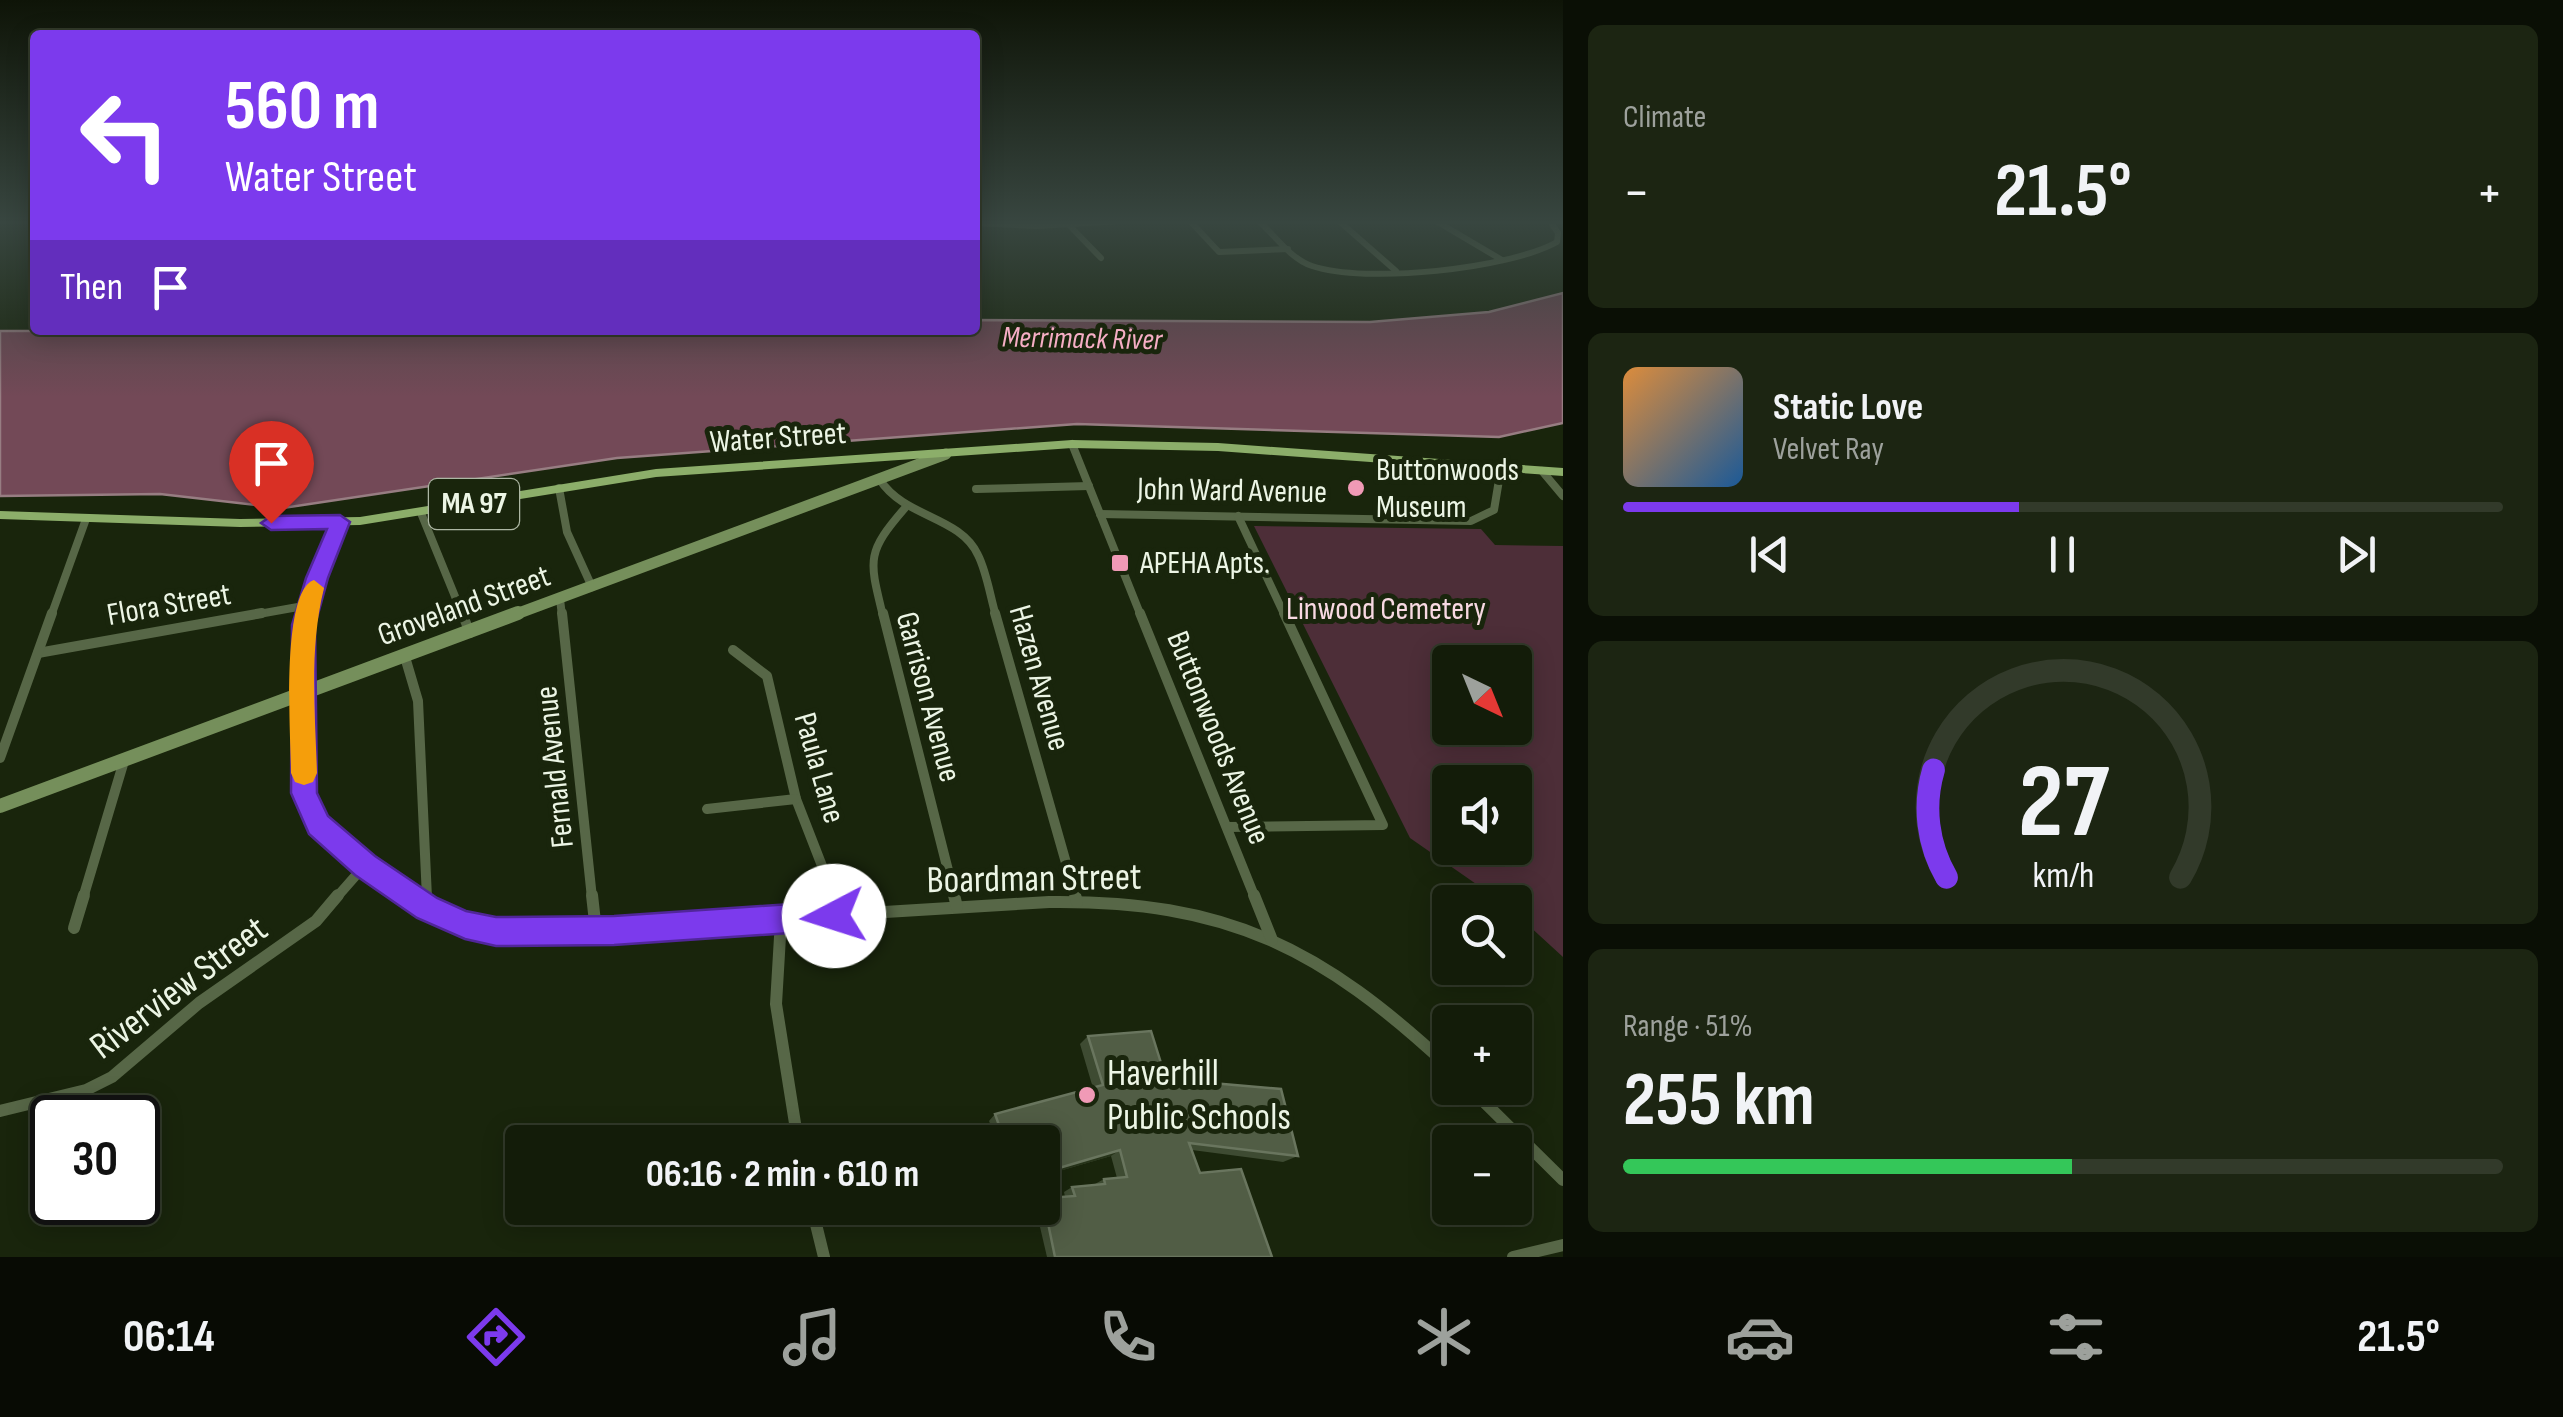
<!DOCTYPE html>
<html lang="en">
<head>
<meta charset="utf-8">
<style>
	:root { --surface:#131c09; --page:#1c2512; --text:#f1f3f6; --muted:#9da19c; --line:#323a2a; --accent:#7c3aed }
	body { margin:0; font-family:"Sofia Sans Condensed",sans-serif; background:var(--page); color:var(--text); height:100vh; display:flex; flex-direction:column; font-size:38px; white-space:nowrap }
	* { box-sizing:border-box; margin:0 }
	p { font-size:32px; color:var(--muted) }
	.icon { flex:none; width:55px; height:55px; fill:none; stroke:currentColor; stroke-width:2; stroke-linecap:round; stroke-linejoin:round }
	.map { position:relative; flex:1; overflow:hidden }
	.sheet { display:flex; flex-direction:column; gap:25px; padding:25px; background:#0a0f05; width:1000px }
	.sheet>* { flex:none }
	.guide { position:absolute; left:30px; top:30px; width:950px; height:305px; border-radius:10px; box-shadow:0 5px 25px #0003,0 0 0 2px var(--line); background:#7c3aed; color:#fff; overflow:hidden }
	.needle { width:65px; rotate:137deg }
	.buttons { position:absolute; left:1432px; top:645px; display:grid; gap:20px }
	.buttons a { display:grid; place-items:center; width:100px; height:100px; border-radius:10px; background:var(--surface); box-shadow:0 5px 25px #0003,0 0 0 2px var(--line); font-size:50px }
	.speed { position:absolute; left:30px; top:1095px; display:flex; gap:20px; font-size:50px; font-weight:700; text-align:center }
	.speed>* { display:grid; place-content:center; width:130px; height:130px; border-radius:50%; background:var(--surface); box-shadow:0 5px 25px #0003,0 0 0 2px var(--line); line-height:1 }
	.speed .limit { border:5px solid #111; border-radius:15px; background:#fff; color:#111 }
	.pin { position:absolute; display:grid; place-items:center; width:85px; height:85px; color:#fff; margin:-102px -42px; border-radius:50% 50% 50% 0; rotate:-45deg; box-shadow:0 0 10px #0007 }
	.pin .icon { rotate:45deg }
	.me { position:absolute; width:110px; margin:-55px; rotate:265deg; stroke-linejoin:round; filter:drop-shadow(0 0 8px #0008) }
	.turn { display:flex; align-items:center; gap:35px; height:210px; padding:0 30px; font-size:45px }
	.turn .icon { width:130px; height:130px; stroke-width:2.5 }
	.turn b { display:block; font-size:70px; line-height:85px }
	.then { display:flex; align-items:center; height:95px; padding:0 30px; background:#0003; gap:20px; font-size:38px }
	.big { font-size:75px; font-weight:700; line-height:1.1 }
	.sheet .widget { flex:1; display:flex; flex-direction:column; justify-content:center; gap:15px; min-width:0; padding:0 35px; border-radius:15px; background:var(--page) }
	.sheet .dial { align-items:center; gap:0 }
	.dial svg { height:260px; overflow:visible; fill:none; stroke:var(--line); stroke-width:7; stroke-linecap:round; text-anchor:middle }
	.dial text { fill:var(--text); stroke:none }
	.song { display:flex; align-items:center; gap:30px }
	.cover { width:120px; height:120px; border-radius:15px; background:linear-gradient(135deg,hsl(30 70% 55%),hsl(210 70% 35%)) }
	.played { height:10px; border-radius:5px; background:linear-gradient(90deg,var(--accent) 45%,var(--line) 45%) }
	.keys { display:flex; justify-content:space-around; direction:ltr }
	.heat { display:flex; justify-content:space-between; align-items:center; font-size:55px; direction:ltr }
	.charge { height:15px; border-radius:8px; background:linear-gradient(90deg,#34c759 51%,var(--line) 0) }
	.trip { position:absolute; left:505px; top:1125px; width:555px; height:100px; border-radius:10px; background:var(--surface); box-shadow:0 5px 25px #0003,0 0 0 2px var(--line); font-weight:700; line-height:100px; text-align:center }
	.tab-bar { display:flex; height:160px; justify-content:space-around; align-items:center; background:#080b04; color:var(--muted) }
	.tab-bar .icon { width:70px; height:70px }
	.tab-bar .current { color:var(--accent) }
	.tab-bar b { font-size:45px; color:var(--text) }
	main { display:flex; flex:1; min-height:0 }
	.map>svg:first-child { display:block }
</style>
</head>
<body>
<main>
<div class="map">
<svg width="1563" height="1257" viewBox="0 0 1563 1257">
	<rect width="100%" height="100%" fill="#19250c"/>
	<path fill="#4d2e38" fill-rule="evenodd" d="M1254,526l227,3 14,16 68,1v411l-48,-44v-11h-13l-92,-64zM1450,662h65v66h-65zM1450,782h65v66h-65z"/>
	<path fill="#734957" stroke="#977d82" stroke-width="2.5" d="M1563,293v130l-64,14 -422,-13 -460,34 -334,50 -123,-14 -160,2v-165l975,-1v-10l395,2 119,-10z"/>
	<g fill="none" stroke-linecap="round" stroke-linejoin="round">
		<g stroke="#576747" stroke-width="6">
			<path d="M1190,221l29,31 69,-3"/>
			<path d="M1259,221c16,15 32,38 53,45 53,18 197,3 245,-24l1,-9 -8,-12"/>
			<path d="M1339,221l57,50"/>
			<path d="M1436,221l66,39"/>
			<path d="M975,223l62,3 84,-5"/>
			<path d="M1068,224l33,34"/>
		</g>
		<g stroke="#576747" stroke-width="8">
			<path d="M1072,444l69,172"/>
			<path d="M1542,471l21,25"/>
			<path d="M880,480c25,38 80,36 98,75 9,18 12,41 18,61"/>
			<path d="M559,488l8,44 25,55"/>
			<path d="M976,489l113,-3"/>
			<path d="M421,513l42,103"/>
			<path d="M1100,514l371,7 23,-11 7,-42"/>
			<path d="M1238,516l47,100"/>
			<path d="M560,599l2,17"/>
			<path d="M51,616l35,-97"/>
			<path d="M248,616l61,-11"/>
			<path d="M307,616l33,-94"/>
			<path d="M883,616c-14,-57 -17,-63 22,-108"/>
		</g>
		<g stroke="#576747" stroke-width="10">
			<path d="M307,613l-3,12v168l28,43 48,42 30,20"/>
			<path d="M462,613l8,20"/>
			<path d="M562,613l30,285"/>
			<path d="M883,613l72,285"/>
			<path d="M995,613l81,285"/>
			<path d="M1140,613l115,285"/>
			<path d="M733,650l34,26 29,123 28,72 6,27"/>
			<path d="M38,653l224,-40"/>
			<path d="M405,657l13,44 9,197"/>
			<path d="M0,758l52,-145"/>
			<path d="M707,809l89,-10"/>
			<path d="M1227,827l156,-2 -99,-212"/>
			<path d="M83,898l41,-137"/>
			<path d="M336,898l29,-33"/>
		</g>
		<g stroke="#576747" stroke-width="12">
			<path d="M406,895l56,28 60,11 527,-32c179,-2 272,46 401,166"/>
			<path d="M426,895l1,13"/>
			<path d="M592,895l4,36"/>
			<path d="M829,895l5,21"/>
			<path d="M954,895l3,12"/>
			<path d="M1075,895l2,7"/>
			<path d="M1254,895l18,45"/>
			<path d="M781,920l-5,84 22,138"/>
			<path d="M74,928l10,-33"/>
			<path d="M1470,1088l93,92"/>
			<path d="M0,1111l86,-21 26,-13 87,-74 117,-82 22,-26"/>
			<path d="M812,1208l12,49"/>
			<path d="M1513,1257l50,-12"/>
		</g>
		<path stroke="#758f5b" stroke-width="11" d="M511,616l435,-162"/>
		<path stroke="#758f5b" stroke-width="14" d="M0,806l518,-193"/>
		<path fill="#8cae6a" fill-rule="evenodd" d="M1072,440l146,3 345,25v8l-345,-25 -146,-3 -416,29 -296,48 -120,2 -240,-8v-8l240,8 120,-2 296,-48z"/>
	</g>
	<path fill="#3e4b32" d="M1088,1036l78,43 132,77 -15,6 -91,-12 8,23 72,84h-225l-7,-30 6,-2 -4,-17v-6l7,-4 16,-1 -1,-5 8,-5 23,-2v-1l9,-5 13,-1 -6,-22 -69,20v-34h-45l-8,-21 6,-7 98,-26 -13,-44z"/>
	<path fill="#27341a" d="M1120,1150l-9,6 -69,20v-3z"/>
	<path fill="#515d45" stroke="#69755e" stroke-width="2.5" d="M1151,1031l15,48 115,10 17,67 -109,-13 11,30 41,-4 31,88h-217l-7,-34h6l-5,-25 26,-2 -3,-9 33,-3 -1,-5 23,-2 -7,-27 -78,23v-31h-37l-10,-28 108,-29 -15,-49z"/>
	<linearGradient id="sky" x2="0" y2="1"><stop stop-color="#0e1407"/><stop offset="0.56" stop-color="#384640"/><stop offset="1" stop-color="#384640" stop-opacity="0"/></linearGradient>
	<rect width="1563" height="397" fill="url(#sky)"/>
	<path fill="#7c3aed" stroke="#51269a" stroke-width="2.5" d="M340,515l10,7 -22,56 -13,47 2,168 11,23 47,40 62,42 29,13 30,6 118,-1 220,-15 11,4 4,11 -4,10 -11,4 -220,15 -118,1 -31,-7 -48,-21 -62,-43 -46,-41 -18,-41 1,-168 14,-47 21,-49 -56,1 -10,-7 10,-7z"/>
	<path fill="#f59e0b" d="M314,580l10,8c-15,61 -9,123 -7,185l-4,9 -9,3 -9,-3 -4,-9c0,-32 -11,-182 23,-193z"/>
	<g fill="#f09ab6" stroke="#19250c" stroke-width="4">
		<circle cx="1356" cy="488" r="10"/>
		<rect x="1110" y="553" width="20" height="20" rx="5"/>
		<circle cx="1087" cy="1095" r="10"/>
	</g>
	<g text-anchor="middle" dominant-baseline="central" stroke-width="10" stroke-linejoin="round" paint-order="stroke">
		<g font-size="30" font-style="italic" fill="#f6aec5" stroke="#19250c">
			<text transform="translate(1082 339) rotate(1)">Merrimack River</text>
		</g>
		<rect fill="#19250c" stroke="#adb7a4" stroke-width="2.5" x="429" y="479" width="90" height="50" rx="8"/>
		<g font-size="30" font-weight="bold" fill="#ecf5e5">
			<text x="474" y="504">MA 97</text>
		</g>
		<g font-size="32" fill="#ecf5e5" stroke="#19250c">
			<text transform="translate(778 438) rotate(-4)">Water Street</text>
			<text transform="translate(1232 491) rotate(1)">John Ward Avenue</text>
			<text transform="translate(169 605) rotate(-10)">Flora Street</text>
			<text transform="translate(464 606) rotate(-20)">Groveland Street</text>
			<text transform="translate(1039 678) rotate(74)">Hazen Avenue</text>
			<text transform="translate(928 697) rotate(75)">Garrison Avenue</text>
			<text transform="translate(1218 738) rotate(68)">Buttonwoods Avenue</text>
			<text transform="translate(555 767) rotate(-96)">Fernald Avenue</text>
			<text transform="translate(819 768) rotate(74)">Paula Lane</text>
		</g>
		<g font-size="32" fill="#ecf5e5" stroke="#19250c" text-anchor="start">
			<text x="1376" y="470">Buttonwoods<tspan x="1376" dy="37">Museum</tspan></text>
			<text x="1140" y="563">APEHA Apts.</text>
		</g>
		<g font-size="32" fill="#f8d9e2" stroke="#19250c">
			<text x="1386" y="609">Linwood Cemetery</text>
		</g>
		<g font-size="38" fill="#ecf5e5" stroke="#19250c">
			<text transform="translate(1034 879) rotate(-1)">Boardman Street</text>
			<text transform="translate(179 988) rotate(-37)">Riverview Street</text>
		</g>
		<g font-size="38" fill="#ecf5e5" stroke="#19250c" text-anchor="start">
			<text x="1107" y="1073">Haverhill<tspan x="1107" dy="44">Public Schools</tspan></text>
		</g>
	</g>
</svg>
<div class="buttons">
<a><svg class="needle" viewBox="-14 -14 28 28"><path d="M0-13l5 13h-10z" fill="#e53935"/><path d="M0 13l5-13h-10z" fill="#9da19c"/></svg></a>
<a><svg class="icon" aria-label="sound" viewBox="0 0 24 24"><path d="M4 9h4l5-4v14l-5-4H4zM17 9q2 3 0 6"/></svg></a>
<a><svg class="icon" aria-label="search" viewBox="0 0 24 24"><circle cx="10" cy="10" r="6"/><path d="M15 15l6 6"/></svg></a>
<a>+</a>
<a>−</a>
</div>
<div class="speed"><div class="limit">30</div></div>
<div class="pin" style="left:271px;top:523px;background:#d93025"><svg class="icon" aria-label="arrive" viewBox="0 0 24 24"><path d="M6 21V4h12l-3 4 3 4H6"/></svg></div>
<svg class="me" style="left:834px;top:916px" viewBox="-20 -20 40 40"><circle r="19" fill="#fff"/><path d="M0-13L10 11 0 6-10 11z" fill="#7c3aed"/></svg>
<div class="trip">06:16 · 2 min · 610 m</div>
<div class="guide">
<div class="turn"><svg class="icon" aria-label="left" viewBox="0 0 24 24"><path d="M17 20v-9H6M10 6l-5 5 5 5"/></svg><div><b>560 m</b>Water Street</div></div>
<div class="then">Then<svg class="icon" aria-label="arrive" viewBox="0 0 24 24"><path d="M6 21V4h12l-3 4 3 4H6"/></svg></div>
</div>
</div>
<section class="sheet">
<div class="widget"><p>Climate</p>
<div class="heat"><a>−</a><b class="big">21.5°</b><a>+</a></div>
</div>
<div class="widget">
<div class="song"><i class="cover"></i><div><b>Static Love</b><p>Velvet Ray</p></div></div>
<div class="played"></div>
<div class="keys"><svg class="icon" aria-label="previous" viewBox="0 0 24 24"><path d="M18 5L8 12l10 7zM5 5v14"/></svg><svg class="icon" aria-label="pause" viewBox="0 0 24 24"><path d="M8 5v14M16 5v14"/></svg><svg class="icon" aria-label="next" viewBox="0 0 24 24"><path d="M6 5l10 7-10 7zM19 5v14"/></svg></div>
</div>
<div class="widget dial"><svg viewBox="0 0 100 80">
<path d="M14 69A42 42 0 1 1 86 69"/>
<path d="M14 69A42 42 0 0 1 10 36" stroke="#7c3aed"/>
<text x="50" y="56" font-size="32" font-weight="700">27</text>
<text x="50" y="72" font-size="11">km/h</text>
</svg></div>
<div class="widget"><p>Range · 51%</p><b class="big">255 km</b><div class="charge"></div></div>
</section>
</main>
<nav class="tab-bar">
<b>06:14</b>
<svg class="icon current" aria-label="directions" viewBox="0 0 24 24"><path d="M12 3l9 9-9 9-9-9zM9 14v-3h6M13 9l2 2-2 2"/></svg>
<svg class="icon" aria-label="music" viewBox="0 0 24 24"><path d="M9 18V5l10-2v13"/><circle cx="6" cy="18" r="3"/><circle cx="16" cy="16" r="3"/></svg>
<svg class="icon" aria-label="phone" viewBox="0 0 24 24"><path d="M5 4h4l2 5-3 2q2 4 5 5l2-3 5 2v4C11 20 4 13 5 4z"/></svg>
<svg class="icon" aria-label="climate" viewBox="0 0 24 24"><path d="M12 3v18M4 7l16 10M4 17L20 7"/></svg>
<svg class="icon" aria-label="car" viewBox="0 0 24 24"><path d="M5 17H2v-5l4-1 3-4h7l3 4 3 1v5h-3M9 17h6M6 11h13"/><circle cx="7" cy="17" r="2"/><circle cx="17" cy="17" r="2"/></svg>
<svg class="icon" aria-label="filters" viewBox="0 0 24 24"><path d="M4 7h16M4 17h16"/><circle cx="9" cy="7" r="2"/><circle cx="15" cy="17" r="2"/></svg>
<b>21.5°</b>
</nav>
</body>
</html>
